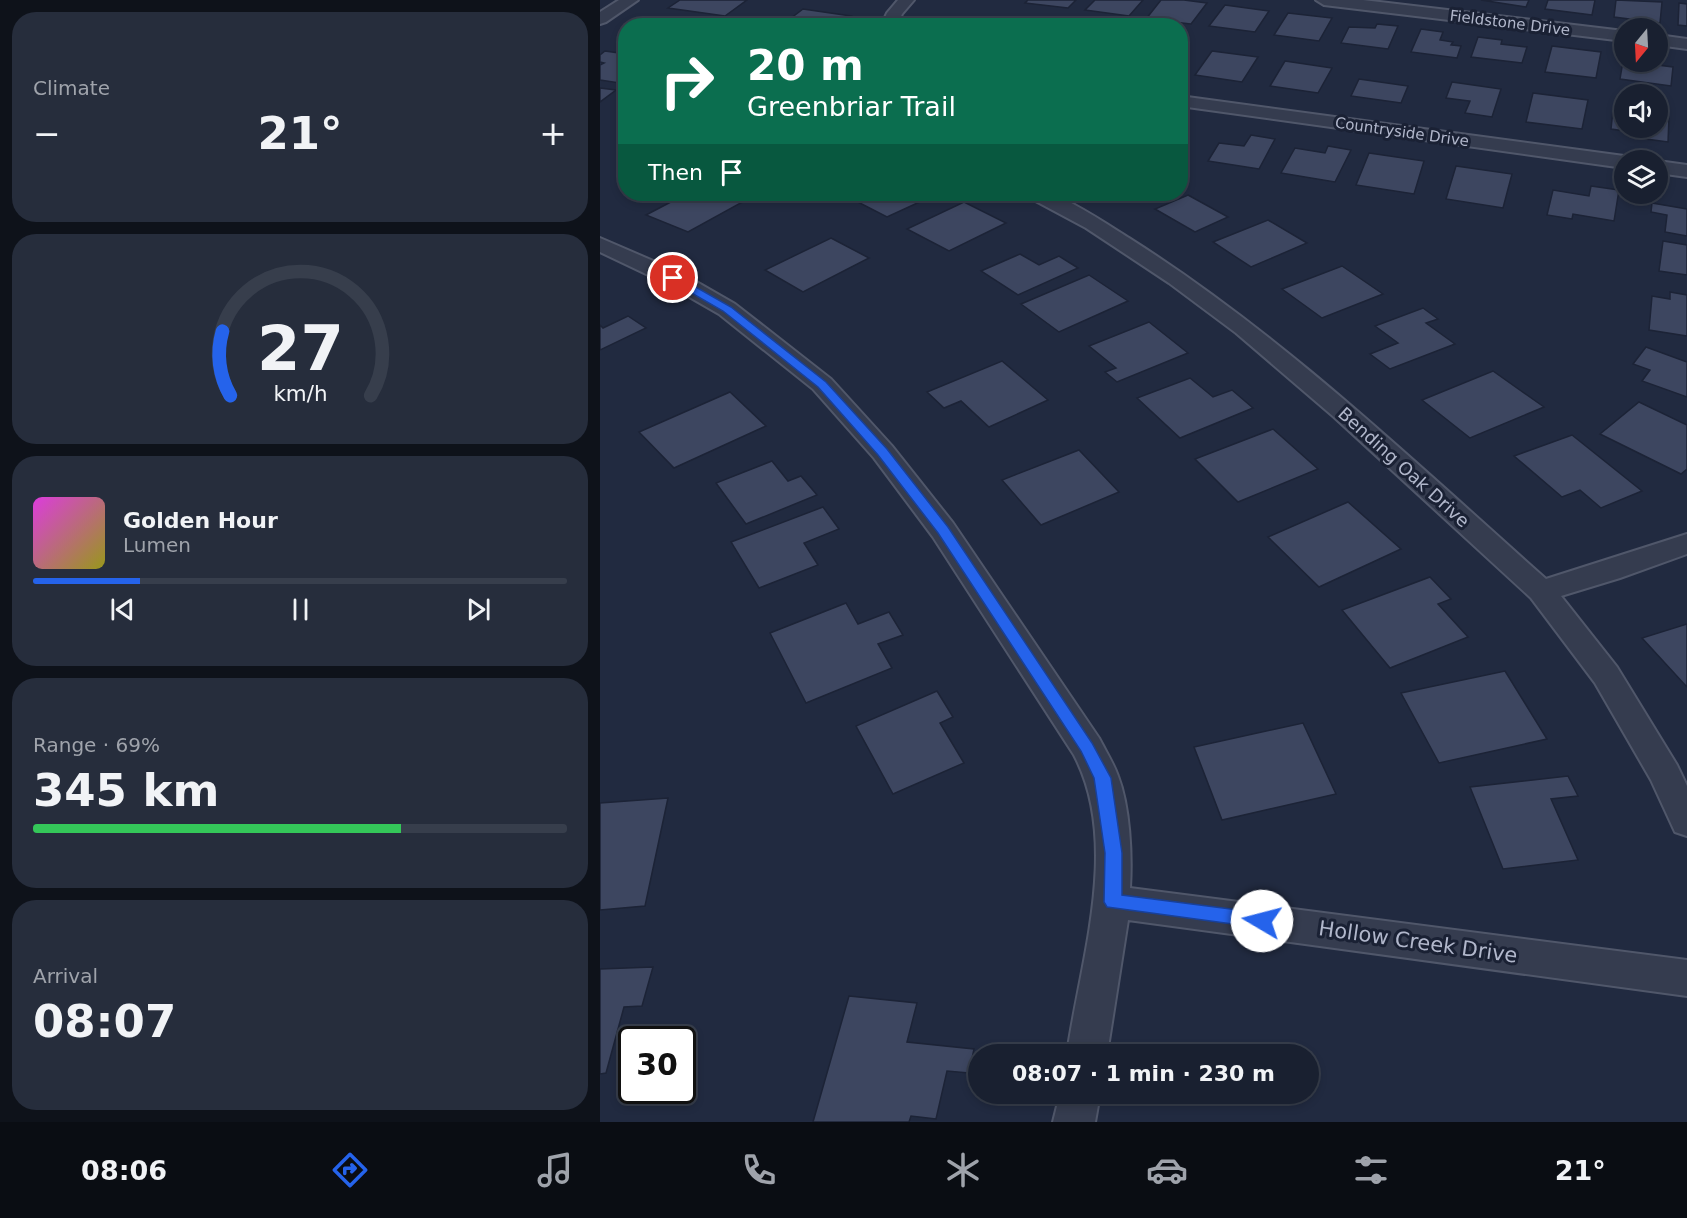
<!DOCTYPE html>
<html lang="en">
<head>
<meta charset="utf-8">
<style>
	:root { --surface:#192030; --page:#262d3c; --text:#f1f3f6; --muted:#9fa3ab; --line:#373e4c; --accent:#2563eb }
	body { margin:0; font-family:"DejaVu Sans",sans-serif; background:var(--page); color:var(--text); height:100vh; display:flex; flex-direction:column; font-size:22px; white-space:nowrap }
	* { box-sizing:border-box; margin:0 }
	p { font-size:20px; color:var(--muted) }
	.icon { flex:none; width:33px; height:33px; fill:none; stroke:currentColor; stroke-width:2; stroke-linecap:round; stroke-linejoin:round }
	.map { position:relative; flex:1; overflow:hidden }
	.panel { display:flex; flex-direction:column; gap:12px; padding:12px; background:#0e121a; width:600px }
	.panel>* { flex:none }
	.top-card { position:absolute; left:18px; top:18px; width:570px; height:183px; border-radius:24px; box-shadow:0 3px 9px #0003,0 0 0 2px var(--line); background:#0b6e4f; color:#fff; overflow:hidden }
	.needle { width:39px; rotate:198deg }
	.fabs { position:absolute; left:1014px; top:18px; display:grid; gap:12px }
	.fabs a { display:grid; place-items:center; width:54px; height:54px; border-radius:50%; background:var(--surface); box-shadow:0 3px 9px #0003,0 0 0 2px var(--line); font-size:30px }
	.speed { position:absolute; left:18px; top:1026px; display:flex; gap:12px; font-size:30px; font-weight:700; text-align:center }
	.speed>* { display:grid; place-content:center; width:78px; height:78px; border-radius:50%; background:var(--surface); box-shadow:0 3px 9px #0003,0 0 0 2px var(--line); line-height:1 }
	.speed .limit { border:3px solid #111; border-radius:9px; background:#fff; color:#111 }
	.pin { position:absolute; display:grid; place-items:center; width:51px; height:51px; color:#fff; margin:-26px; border:3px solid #fff; border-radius:50%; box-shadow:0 2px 6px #0007 }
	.me { position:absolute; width:66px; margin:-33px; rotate:278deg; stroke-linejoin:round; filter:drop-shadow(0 0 4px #0008) }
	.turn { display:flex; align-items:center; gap:21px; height:126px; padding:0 30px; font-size:27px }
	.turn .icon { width:78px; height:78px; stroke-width:2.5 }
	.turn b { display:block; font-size:42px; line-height:51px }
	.then { display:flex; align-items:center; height:57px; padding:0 30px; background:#0003; gap:12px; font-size:22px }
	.big { font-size:45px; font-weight:700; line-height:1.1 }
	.panel .tile { flex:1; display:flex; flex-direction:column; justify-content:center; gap:9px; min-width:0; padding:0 21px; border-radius:24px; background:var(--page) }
	.panel .dial { align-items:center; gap:0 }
	.dial svg { height:156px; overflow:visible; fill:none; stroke:var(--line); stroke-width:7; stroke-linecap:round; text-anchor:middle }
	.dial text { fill:var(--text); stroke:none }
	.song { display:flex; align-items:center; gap:18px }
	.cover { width:72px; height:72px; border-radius:9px; background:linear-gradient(135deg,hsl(300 70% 55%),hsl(60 70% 35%)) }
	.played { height:6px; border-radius:3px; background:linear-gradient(90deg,var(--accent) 20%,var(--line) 20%) }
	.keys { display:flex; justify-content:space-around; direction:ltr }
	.heat { display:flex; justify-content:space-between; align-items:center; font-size:33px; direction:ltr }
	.charge { height:9px; border-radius:4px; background:linear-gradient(90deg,#34c759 69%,var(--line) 0) }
	.trip { position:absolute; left:368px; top:1044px; width:351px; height:60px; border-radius:30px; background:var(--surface); box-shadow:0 3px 9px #0003,0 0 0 2px var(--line); font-weight:700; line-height:60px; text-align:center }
	.dock { display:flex; height:96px; justify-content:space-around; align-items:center; background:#0a0d13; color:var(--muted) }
	.dock .icon { width:42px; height:42px }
	.dock .on { color:var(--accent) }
	.dock b { font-size:27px; color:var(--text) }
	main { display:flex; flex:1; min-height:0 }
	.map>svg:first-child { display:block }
</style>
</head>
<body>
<main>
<section class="panel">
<div class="tile"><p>Climate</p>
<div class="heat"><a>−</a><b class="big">21°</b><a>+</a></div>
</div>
<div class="tile dial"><svg viewBox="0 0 100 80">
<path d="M14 69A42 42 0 1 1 86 69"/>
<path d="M14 69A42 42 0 0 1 10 36" stroke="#2563eb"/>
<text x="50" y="56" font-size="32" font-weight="700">27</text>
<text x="50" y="72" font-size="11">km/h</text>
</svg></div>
<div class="tile">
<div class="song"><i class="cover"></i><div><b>Golden Hour</b><p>Lumen</p></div></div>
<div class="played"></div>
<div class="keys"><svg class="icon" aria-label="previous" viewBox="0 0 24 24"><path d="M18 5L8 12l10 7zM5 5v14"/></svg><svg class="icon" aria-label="pause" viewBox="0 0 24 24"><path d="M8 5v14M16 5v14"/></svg><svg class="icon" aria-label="next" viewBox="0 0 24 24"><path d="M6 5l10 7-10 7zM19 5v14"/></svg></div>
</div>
<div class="tile"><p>Range · 69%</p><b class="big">345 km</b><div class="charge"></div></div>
<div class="tile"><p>Arrival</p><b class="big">08:07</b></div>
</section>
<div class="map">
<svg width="1087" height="1122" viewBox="0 0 1087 1122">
	<rect width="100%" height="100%" fill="#212a40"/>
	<g fill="#3d4660" stroke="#1c2336" stroke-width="1.5">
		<path d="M80,0h67l-22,16 -57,-8z"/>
		<path d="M428,0h48l-8,8 -43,-5z"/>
		<path d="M495,0h48l-14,16 -44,-6z"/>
		<path d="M561,0h23l23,3 -16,21 -45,-5z"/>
		<path d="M881,0h48l-3,7z"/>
		<path d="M948,0h47l-3,15 -47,-6z"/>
		<path d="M1016,0l46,2 -2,21 -46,-6z"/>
		<path d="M1079,3l8,1v22l-9,-1z"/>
		<path d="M625,5l44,6 -14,21 -46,-6z"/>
		<path d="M203,9l48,7 -12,10 -57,-1z"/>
		<path d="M688,13l44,5 -13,23 -45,-6z"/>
		<path d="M50,18l45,7 -56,1z"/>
		<path d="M344,21h67l-1,5h-67z"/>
		<path d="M777,24l21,2 -10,23 -47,-6 8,-16 26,1z"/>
		<path d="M821,29l22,3 -3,8 13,2 -2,3 10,1 -4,12 -46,-6z"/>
		<path d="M878,37l24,3 -1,4 26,3 -5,16 -51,-6z"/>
		<path d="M952,46l49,6 -5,26 -51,-6z"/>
		<path d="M5,51l21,3v30l-26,-4v-15l4,-2 -4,-1v-7z"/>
		<path d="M612,51l46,6 -16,25 -47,-7z"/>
		<path d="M1024,55v7l34,-1v4l15,2 -2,19 -51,-7z"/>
		<path d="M685,61l47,7 -14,25 -48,-7z"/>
		<path d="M759,79l49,7 -7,17 -50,-7z"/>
		<path d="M852,82l49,7 -9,28 -27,-4 5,-12 -24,-3z"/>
		<path d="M0,88l16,2 -16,12z"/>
		<path d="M933,93l55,7 -6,29 -56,-7z"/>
		<path d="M1013,110l11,1v17h34v-12l11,1 -1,25 -22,-3v-5l-35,-5z"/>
		<path d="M651,135l24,4 -16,30 -51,-8 11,-18 25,3z"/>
		<path d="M728,146l23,4 -16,32 -54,-9 14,-25 30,5z"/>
		<path d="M769,153l55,8 -10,33 -58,-9z"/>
		<path d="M856,166l56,8 -9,34 -57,-9z"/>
		<path d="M991,186l28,4 -5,31 -41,-7 -1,5 -25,-4 6,-25 36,6z"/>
		<path d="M86,194h47l15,5 -60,33 -42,-17z"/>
		<path d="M259,194h78l-50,23 -37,-19z"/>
		<path d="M588,195l40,22 -33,15 -40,-23z"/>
		<path d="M364,202l42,21 -57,28 -42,-22z"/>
		<path d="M1052,203l35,6v27l-22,-4 2,-17 -16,-3z"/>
		<path d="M668,220l39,23 -56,24 -38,-25z"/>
		<path d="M231,238l38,20 -66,34 -38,-22z"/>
		<path d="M1063,241l24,4v30l-28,-4z"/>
		<path d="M420,254l19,11 20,-9 19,12 -60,27 -37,-24z"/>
		<path d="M742,266l41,28 -61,24 -40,-29z"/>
		<path d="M489,275l39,26 -69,31 -38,-28z"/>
		<path d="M1070,292l17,3v41l-38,-6 3,-34 18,3z"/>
		<path d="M823,308l15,11 -12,4 29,21 -65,25 -20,-15 28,-11 -23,-17z"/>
		<path d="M28,316l18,12 -46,22v-25l3,3z"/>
		<path d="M549,322l39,31 -71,29 -12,-10 11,-4 -27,-22z"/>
		<path d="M1046,347l41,15v35l-45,-16 8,-11 -17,-6z"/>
		<path d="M402,361l46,39 -59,27 -28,-26 -17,7 -17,-16z"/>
		<path d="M893,371l51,36 -74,31 -48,-38z"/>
		<path d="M590,378l23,19 19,-7 21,18 -73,30 -43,-40z"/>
		<path d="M130,392l36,34 -92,42 -35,-36z"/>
		<path d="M1039,402l48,23v44l-6,5 -81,-40z"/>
		<path d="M673,429l45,40 -80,33 -43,-43z"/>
		<path d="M972,435l70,56 -41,17 -21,-18 -18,7 -48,-41z"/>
		<path d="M479,450l40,42 -78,33 -39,-45z"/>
		<path d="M172,461l16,20 13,-5 16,19 -71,29 -30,-41z"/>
		<path d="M748,502l53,47 -82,38 -51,-50z"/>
		<path d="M223,507l16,22 -35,14 14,22 -59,23 -28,-46z"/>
		<path d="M830,577l21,22 -13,5 30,33 -78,31 -48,-58z"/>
		<path d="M246,603l12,21 31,-12 14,23 -25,9 14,24 -86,35 -36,-70z"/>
		<path d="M1087,624v63l-45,-49z"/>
		<path d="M905,671l42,68 -108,24 -38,-70z"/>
		<path d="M337,691l16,26 -13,6 24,40 -71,31 -37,-68z"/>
		<path d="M703,723l33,71 -114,26 -28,-73z"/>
		<path d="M968,776l10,20 -27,3 27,61 -75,9 -33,-82z"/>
		<path d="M68,798l-23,108 -45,4v-107z"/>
		<path d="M53,967l-11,39 -18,1 -18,66 -6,1v-105z"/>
		<path d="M249,996l68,7 -10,39 67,7 -5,24 -22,-2 -11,48 -25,-3 -2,6h-96z"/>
	</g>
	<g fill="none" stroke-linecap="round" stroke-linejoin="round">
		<g stroke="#50576a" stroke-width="4">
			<g id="minor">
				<path d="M19,0h19l-32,22 -6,2v-12z"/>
				<path d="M298,0h16l-12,14 -5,12h-16l6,-13z"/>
				<path d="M716,0h47l261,31v10l-300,-36z"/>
				<path d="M1058,35l29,4v10l-29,-4z"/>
				<path d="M580,96l444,60 9,4h-9v8l-444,-62z"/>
				<path d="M1058,161l29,4v12l-29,-4z"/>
				<path d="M427,194c7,-1 15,-2 22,0 16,2 64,34 80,44 152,96 283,222 417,341l141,-45v20l-67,24 -59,18 56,71 60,98 10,21v50l-12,-4 -24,-52 -56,-97 -64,-85 -197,-181 -98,-84 -67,-50 -83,-55 -56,-30z"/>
				<path d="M0,238l81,35 54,31 96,75 61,67 61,77 146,215c6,12 14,24 19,38 12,31 14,79 12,112l557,72v36l-559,-76 -21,134h-40c13,-92 54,-210 7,-299l-141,-218 -59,-79 -61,-69 -94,-75 -54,-31 -65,-31z"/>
				<path d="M460,1094h40l-5,28h-42z"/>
			</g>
		</g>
		<use href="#minor" fill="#353c4f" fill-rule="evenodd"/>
	</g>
	<path fill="#2563eb" stroke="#184099" stroke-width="1.5" d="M73,274l58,33 95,75 61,67 61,78 144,216 19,35 11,75v42l140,18 6,2 3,6 -3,5 -6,2 -155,-21 -3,-5 1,-49 -11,-75 -13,-27 -143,-218 -60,-78 -60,-68 -95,-76 -54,-31v-5z"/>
	<g text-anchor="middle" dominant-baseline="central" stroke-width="6" stroke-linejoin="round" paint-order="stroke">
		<g font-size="15" fill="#b1b7cb" stroke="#1a2134">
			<text transform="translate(910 23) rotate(7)">Fieldstone Drive</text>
			<text transform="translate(802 132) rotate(8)">Countryside Drive</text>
		</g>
		<g font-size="18" fill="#b1b7cb" stroke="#1a2134">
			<text transform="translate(804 467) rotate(42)">Bending Oak Drive</text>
		</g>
		<g font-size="21" fill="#b1b7cb" stroke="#1a2134">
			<text transform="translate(818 942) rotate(8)">Hollow Creek Drive</text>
		</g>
	</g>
</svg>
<div class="fabs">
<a><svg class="needle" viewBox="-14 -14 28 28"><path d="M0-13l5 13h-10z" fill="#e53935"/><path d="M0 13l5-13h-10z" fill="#9fa3ab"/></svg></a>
<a><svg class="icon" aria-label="sound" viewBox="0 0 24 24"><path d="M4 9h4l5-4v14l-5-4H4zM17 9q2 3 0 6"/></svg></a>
<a><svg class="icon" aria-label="layers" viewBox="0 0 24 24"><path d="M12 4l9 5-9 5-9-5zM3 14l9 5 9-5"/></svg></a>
</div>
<div class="speed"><div class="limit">30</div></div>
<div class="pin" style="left:73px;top:278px;background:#d93025"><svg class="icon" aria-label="arrive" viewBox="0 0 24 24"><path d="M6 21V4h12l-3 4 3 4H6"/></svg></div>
<svg class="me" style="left:662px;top:921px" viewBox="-20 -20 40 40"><circle r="19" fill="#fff"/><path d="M0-13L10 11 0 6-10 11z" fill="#2563eb"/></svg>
<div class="trip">08:07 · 1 min · 230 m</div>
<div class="top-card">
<div class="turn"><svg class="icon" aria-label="right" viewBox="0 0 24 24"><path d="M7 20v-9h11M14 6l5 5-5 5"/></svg><div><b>20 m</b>Greenbriar Trail</div></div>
<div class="then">Then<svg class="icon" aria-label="arrive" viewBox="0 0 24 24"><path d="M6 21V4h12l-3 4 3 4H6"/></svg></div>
</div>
</div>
</main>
<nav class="dock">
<b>08:06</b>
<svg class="icon on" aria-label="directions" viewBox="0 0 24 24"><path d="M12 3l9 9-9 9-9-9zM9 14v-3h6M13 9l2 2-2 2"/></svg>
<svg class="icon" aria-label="music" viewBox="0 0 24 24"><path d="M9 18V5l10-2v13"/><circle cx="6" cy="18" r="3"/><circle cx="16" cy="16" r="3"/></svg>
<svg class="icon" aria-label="phone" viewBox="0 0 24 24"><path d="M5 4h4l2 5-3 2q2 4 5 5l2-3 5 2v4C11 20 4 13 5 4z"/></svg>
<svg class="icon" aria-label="climate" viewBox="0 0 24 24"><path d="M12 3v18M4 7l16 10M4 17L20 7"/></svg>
<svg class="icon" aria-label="car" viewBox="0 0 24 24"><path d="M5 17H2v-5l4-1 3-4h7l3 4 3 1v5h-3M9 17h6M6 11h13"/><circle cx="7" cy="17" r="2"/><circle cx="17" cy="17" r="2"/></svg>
<svg class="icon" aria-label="filters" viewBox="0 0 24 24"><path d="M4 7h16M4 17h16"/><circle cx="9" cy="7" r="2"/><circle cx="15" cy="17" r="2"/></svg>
<b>21°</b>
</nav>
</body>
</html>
